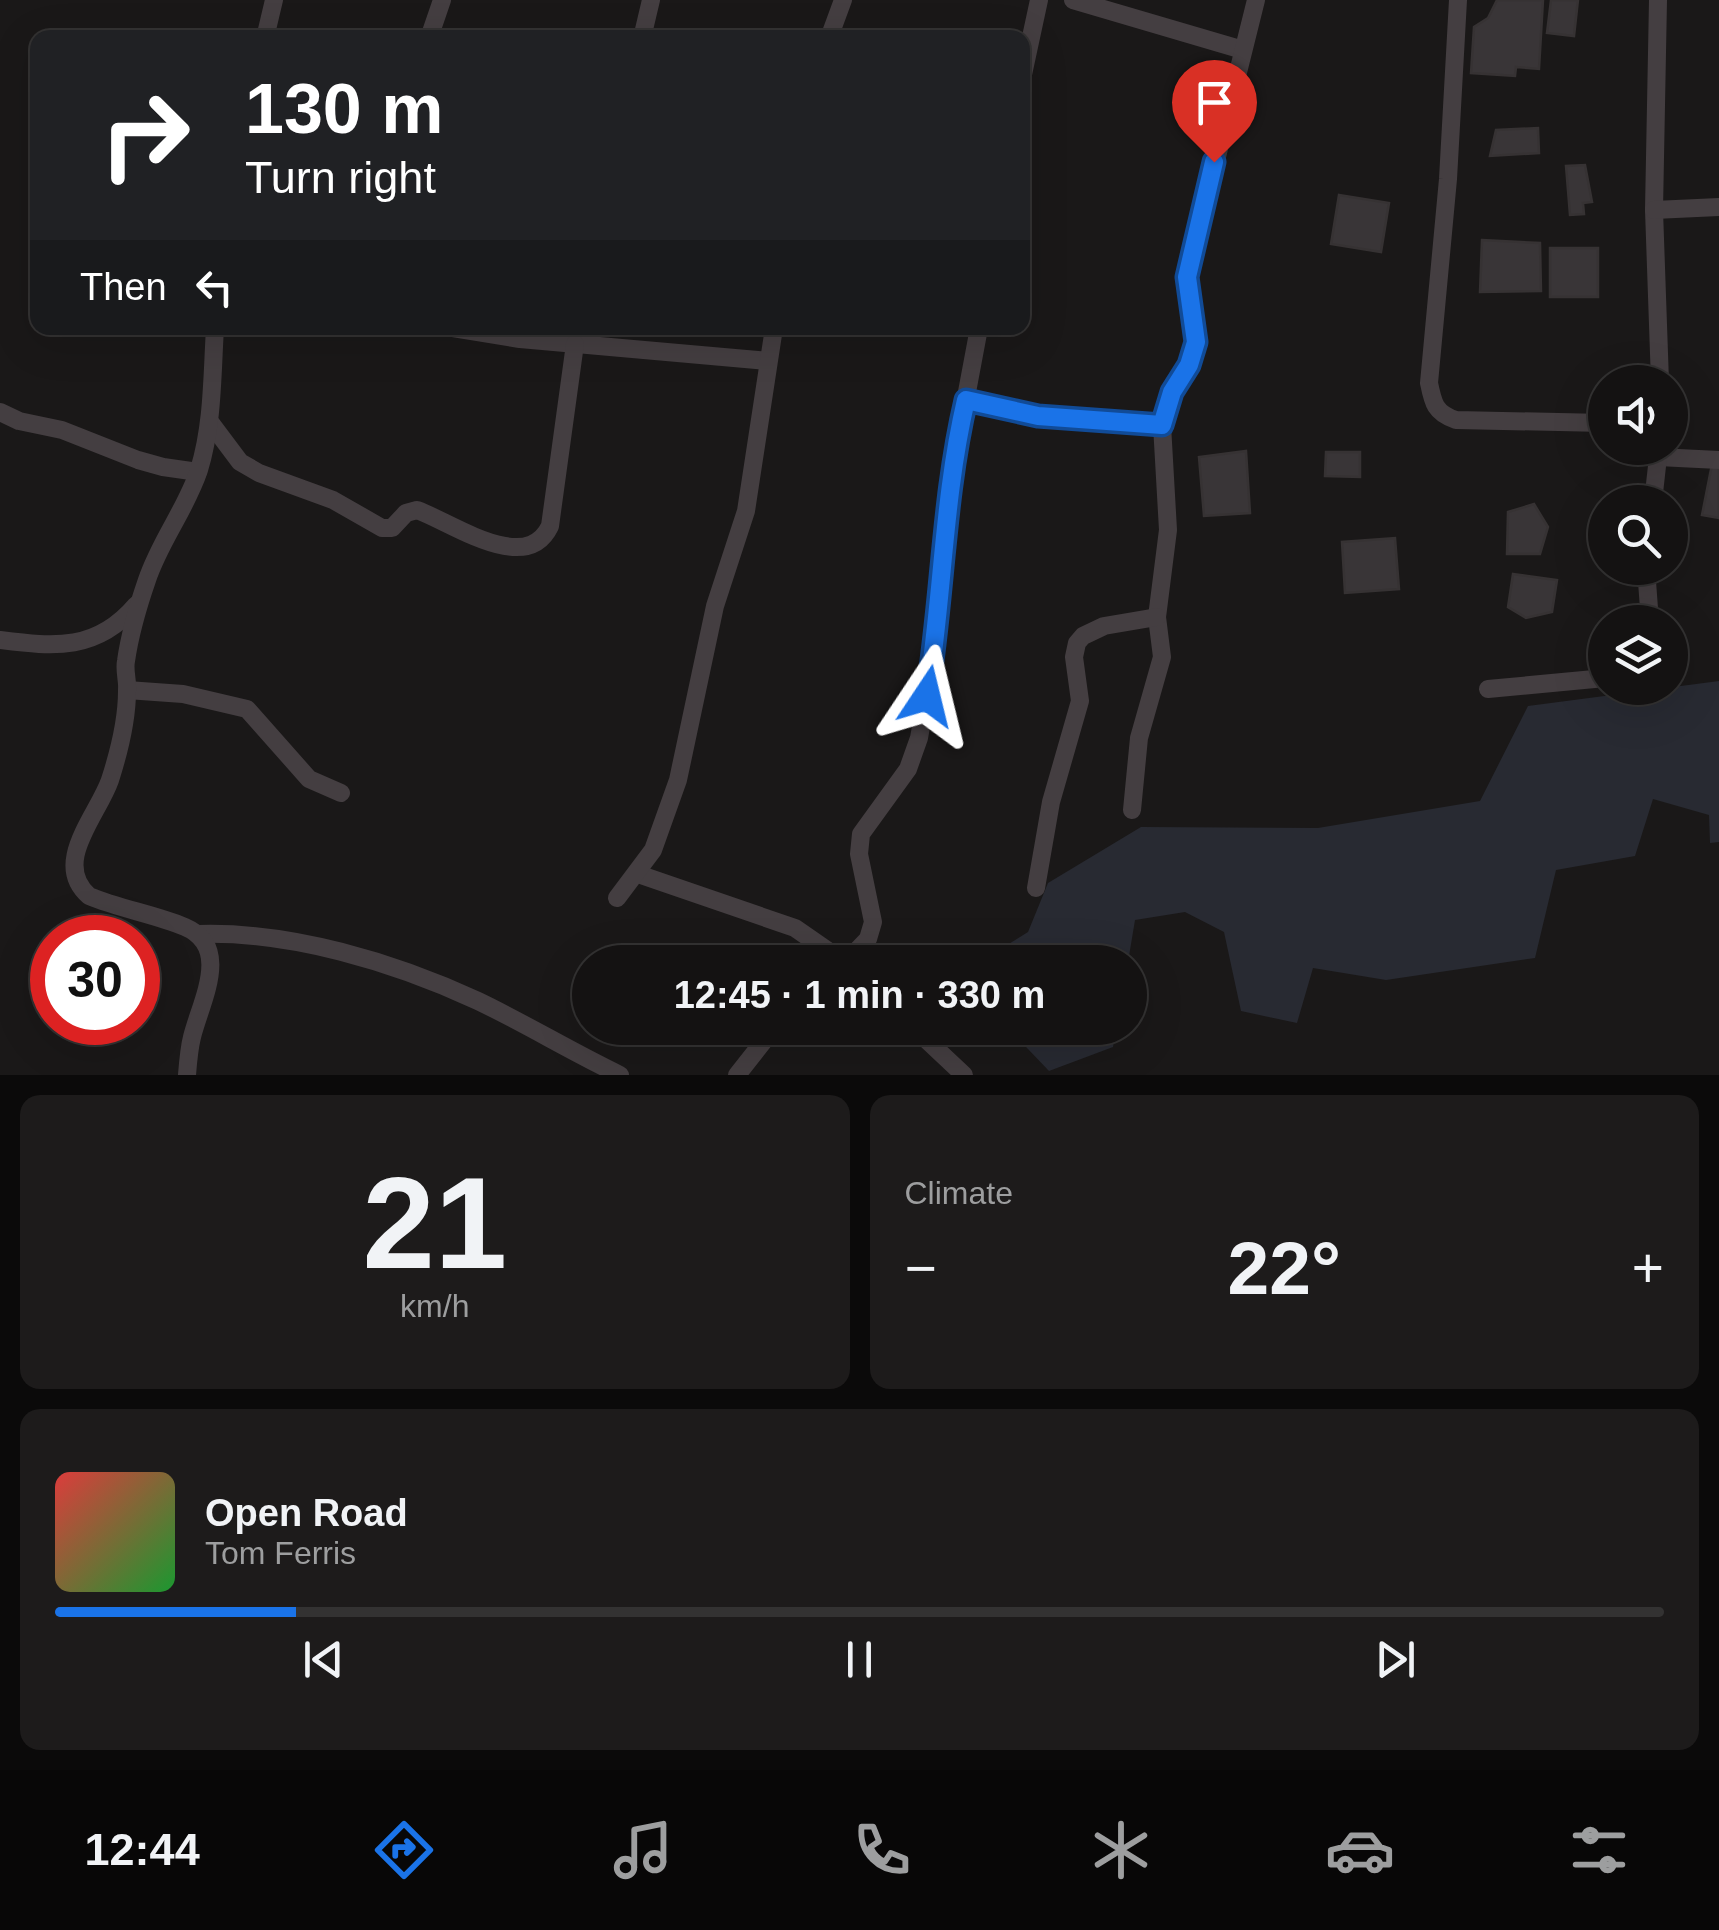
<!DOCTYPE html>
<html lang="en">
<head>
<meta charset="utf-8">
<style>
	:root { --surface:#141212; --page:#1d1b1b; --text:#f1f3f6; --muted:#9d9e9f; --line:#333232; --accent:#1a73e8 }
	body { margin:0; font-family:Arial,sans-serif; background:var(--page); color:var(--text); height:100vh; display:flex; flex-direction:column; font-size:38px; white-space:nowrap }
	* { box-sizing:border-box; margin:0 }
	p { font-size:32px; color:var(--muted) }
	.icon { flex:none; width:55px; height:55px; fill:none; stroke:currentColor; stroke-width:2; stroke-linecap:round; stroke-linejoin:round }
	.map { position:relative; height:1075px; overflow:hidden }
	.panel { display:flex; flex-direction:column; gap:20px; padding:20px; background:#0b0a0a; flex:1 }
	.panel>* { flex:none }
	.guide { position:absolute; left:30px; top:30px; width:1000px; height:305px; border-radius:20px; box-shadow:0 10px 40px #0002,0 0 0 2px var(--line); background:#202124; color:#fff; overflow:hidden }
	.buttons { position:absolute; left:1588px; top:365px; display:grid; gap:20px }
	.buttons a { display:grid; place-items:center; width:100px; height:100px; border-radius:50%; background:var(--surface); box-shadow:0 10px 40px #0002,0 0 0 2px var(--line); font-size:50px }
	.speed { position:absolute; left:30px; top:915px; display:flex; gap:20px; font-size:50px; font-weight:700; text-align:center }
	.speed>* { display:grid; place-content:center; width:130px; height:130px; border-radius:50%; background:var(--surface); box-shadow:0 10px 40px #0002,0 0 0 2px var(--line); line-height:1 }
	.speed .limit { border:15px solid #d22; background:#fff; color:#111 }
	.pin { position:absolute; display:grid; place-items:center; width:85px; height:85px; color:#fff; margin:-102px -42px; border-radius:50% 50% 50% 0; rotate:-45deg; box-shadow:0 0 10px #0007 }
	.pin .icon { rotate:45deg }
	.me { position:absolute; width:110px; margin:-55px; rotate:10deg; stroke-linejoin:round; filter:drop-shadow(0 0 8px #0008) }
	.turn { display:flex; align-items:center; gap:35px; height:210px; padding:0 50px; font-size:45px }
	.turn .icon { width:130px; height:130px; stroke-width:2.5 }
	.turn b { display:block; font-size:70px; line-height:85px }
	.then { display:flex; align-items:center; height:95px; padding:0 50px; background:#0003; gap:20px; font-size:38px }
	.big { font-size:75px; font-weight:800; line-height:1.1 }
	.panel .tile { flex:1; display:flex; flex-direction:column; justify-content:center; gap:15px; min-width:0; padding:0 35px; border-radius:20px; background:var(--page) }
	.panel .dial { align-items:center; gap:0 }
	.dial b { font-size:130px; line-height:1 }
	.song { display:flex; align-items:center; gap:30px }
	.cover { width:120px; height:120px; border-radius:15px; background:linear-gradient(135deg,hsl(0 70% 55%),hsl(130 70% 35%)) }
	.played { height:10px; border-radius:5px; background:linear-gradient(90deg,var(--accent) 15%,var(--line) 15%) }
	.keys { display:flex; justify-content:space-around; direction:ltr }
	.heat { display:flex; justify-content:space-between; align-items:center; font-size:55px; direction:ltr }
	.panel .tiles { flex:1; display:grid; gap:20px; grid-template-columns:1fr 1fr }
	.tile:last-child { grid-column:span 2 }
	.trip { position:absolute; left:572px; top:945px; width:575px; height:100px; border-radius:50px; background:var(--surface); box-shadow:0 10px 40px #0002,0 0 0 2px var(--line); font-weight:800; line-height:100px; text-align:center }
	.dock { display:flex; height:160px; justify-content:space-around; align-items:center; background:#080707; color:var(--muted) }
	.dock .icon { width:70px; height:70px }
	.dock .selected { color:var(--accent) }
	.dock b { font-size:45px; color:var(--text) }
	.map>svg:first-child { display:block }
</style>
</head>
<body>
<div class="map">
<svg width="1719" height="1075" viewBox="0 0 1719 1075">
	<rect width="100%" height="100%" fill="#1a1818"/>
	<g fill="#282a32">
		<path d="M1719,681v161l-9,1 -1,-28 -56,-16 -18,57 -79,14 -21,88 -149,22 -73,-12 -16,55 -56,-12 -17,-79 -39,-20 -50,8 -7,42h-143l1,-4 42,-26 20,-49 93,-56 177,1 162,-27 48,-95z"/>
		<path d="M1008,1028h108l-3,19 -64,24z"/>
	</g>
	<g fill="#393537" stroke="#363233" stroke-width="2.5">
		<path d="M1497,0h46l-4,69 -23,-2 -1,9 -44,-3 3,-46 14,-9z"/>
		<path d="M1551,0h27l-4,36 -27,-3z"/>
		<path d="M1538,128l1,25 -49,3 6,-26z"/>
		<path d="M1585,165l7,37 -9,1 1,11 -14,1 -4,-49z"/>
		<path d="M1339,195l50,8 -8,49 -50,-8z"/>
		<path d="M1482,240l58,3 1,48 -61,1z"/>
		<rect x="1550" y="248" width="48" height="49"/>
		<path d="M1246,451l4,62 -46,3 -5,-59z"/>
		<path d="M1326,452h34v25l-35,-1z"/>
		<path d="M1712,464l7,2v52l-17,-3z"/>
		<path d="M1534,504l14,23 -8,27h-33l1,-42z"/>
		<path d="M1395,538l4,51 -54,4 -3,-51z"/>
		<path d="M1513,574l44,6 -5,32 -26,6 -18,-11z"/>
	</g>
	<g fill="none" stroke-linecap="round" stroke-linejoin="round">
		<g stroke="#443e41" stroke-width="18">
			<path d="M1073,0l170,50"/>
			<path d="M1458,0l-10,179 -19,204c4,20 6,30 27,37l149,3"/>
			<path d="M1658,0l-4,210 6,172"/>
			<path d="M265,38l9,-38"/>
			<path d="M429,38l13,-38"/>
			<path d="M642,38l9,-38"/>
			<path d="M829,38l14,-38"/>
			<path d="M1022,79l17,-79"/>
			<path d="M1654,210l65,-3"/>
			<path d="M453,328l67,11 248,22"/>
			<path d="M966,400l72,16 124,9"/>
			<path d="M0,412l19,9 43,9 76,30 25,7 35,5"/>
			<path d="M210,422l30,40 19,11 74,27 49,28h10l14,-15 11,-3c36,13 109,66 133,16l25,-182"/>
			<path d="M1658,457l61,3"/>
			<path d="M1653,502l6,-54"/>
			<path d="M1646,568l4,54"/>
			<path d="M0,640c55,7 97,11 136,-35"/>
			<path d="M1488,689l117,-11"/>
			<path d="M127,690l56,4 64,15 62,70 32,14"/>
			<path d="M1132,810l7,-72 23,-81 -5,-40 11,-87 -6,-105 10,-33 17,-27 7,-23 -9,-65 69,-277"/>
			<path d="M638,874l157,54 49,34"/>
			<path d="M1036,888l15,-86 29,-101 -6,-44 3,-14 6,-7 21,-10 53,-9"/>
			<path d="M617,898l36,-48 25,-70 37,-174 31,-95 28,-183"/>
			<path d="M198,934c92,-3 196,28 280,67 48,23 94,51 142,74"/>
			<path d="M846,962l22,-23 5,-17 -14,-68 2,-20 47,-65 11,-31 19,-107 1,-47 10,-96 30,-160"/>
			<path d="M914,1028l50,47"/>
			<path d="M187,1075c1,-13 2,-26 5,-38 9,-36 40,-90 -7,-110 -31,-13 -65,-18 -96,-31 -38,-33 9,-81 21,-116 9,-28 17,-60 17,-89 1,-11 -3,-20 -1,-30 4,-28 12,-55 21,-81 13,-39 39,-71 52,-110 14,-46 13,-94 16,-142"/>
			<path d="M737,1075l37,-47"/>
		</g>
	</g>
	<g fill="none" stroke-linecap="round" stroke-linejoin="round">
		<g stroke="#114b97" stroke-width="25">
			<path id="route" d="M927,696c16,-99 16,-198 39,-296l72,16 124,9 10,-33 17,-27 7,-23 -9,-65 27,-115"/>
		</g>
		<use href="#route" stroke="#1a73e8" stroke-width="18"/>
	</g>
</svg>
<div class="buttons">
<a><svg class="icon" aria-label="sound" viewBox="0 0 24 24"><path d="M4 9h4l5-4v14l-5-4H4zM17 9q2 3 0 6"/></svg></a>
<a><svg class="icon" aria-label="search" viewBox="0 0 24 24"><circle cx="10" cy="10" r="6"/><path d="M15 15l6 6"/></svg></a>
<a><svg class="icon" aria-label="layers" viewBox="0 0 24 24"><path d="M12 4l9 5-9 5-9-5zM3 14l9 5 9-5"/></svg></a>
</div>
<div class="speed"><div class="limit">30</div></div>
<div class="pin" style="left:1214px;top:162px;background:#d93025"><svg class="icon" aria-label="arrive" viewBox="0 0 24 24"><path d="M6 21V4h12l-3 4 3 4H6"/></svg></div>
<svg class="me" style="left:927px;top:696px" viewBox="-20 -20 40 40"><path d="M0-17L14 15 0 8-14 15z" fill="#1a73e8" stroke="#fff" stroke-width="4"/></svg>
<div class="trip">12:45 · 1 min · 330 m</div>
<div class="guide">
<div class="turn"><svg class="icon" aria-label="right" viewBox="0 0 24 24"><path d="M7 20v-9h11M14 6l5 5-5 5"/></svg><div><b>130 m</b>Turn right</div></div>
<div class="then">Then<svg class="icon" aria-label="left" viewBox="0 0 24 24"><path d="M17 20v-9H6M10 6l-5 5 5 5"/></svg></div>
</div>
</div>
<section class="panel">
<div class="tiles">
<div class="tile dial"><b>21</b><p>km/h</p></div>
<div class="tile"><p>Climate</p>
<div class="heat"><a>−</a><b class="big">22°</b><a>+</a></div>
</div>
<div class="tile">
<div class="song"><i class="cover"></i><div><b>Open Road</b><p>Tom Ferris</p></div></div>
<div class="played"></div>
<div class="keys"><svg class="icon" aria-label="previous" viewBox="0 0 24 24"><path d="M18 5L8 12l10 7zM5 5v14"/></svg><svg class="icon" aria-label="pause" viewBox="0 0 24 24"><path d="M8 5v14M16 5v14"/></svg><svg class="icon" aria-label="next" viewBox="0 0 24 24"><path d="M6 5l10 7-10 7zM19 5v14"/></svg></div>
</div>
</div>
</section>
<nav class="dock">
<b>12:44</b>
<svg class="icon selected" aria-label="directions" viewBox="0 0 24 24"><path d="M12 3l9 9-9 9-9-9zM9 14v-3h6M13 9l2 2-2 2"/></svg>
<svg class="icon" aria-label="music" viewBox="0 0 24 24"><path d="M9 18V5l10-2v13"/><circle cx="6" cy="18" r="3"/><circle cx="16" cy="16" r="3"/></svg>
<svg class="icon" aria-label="phone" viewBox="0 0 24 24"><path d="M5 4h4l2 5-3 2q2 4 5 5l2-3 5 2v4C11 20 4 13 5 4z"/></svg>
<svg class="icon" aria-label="climate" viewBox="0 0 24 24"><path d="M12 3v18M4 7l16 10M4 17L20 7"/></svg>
<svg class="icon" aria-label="car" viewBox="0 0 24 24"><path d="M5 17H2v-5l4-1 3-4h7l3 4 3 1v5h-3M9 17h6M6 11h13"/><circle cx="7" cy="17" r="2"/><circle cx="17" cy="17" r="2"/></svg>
<svg class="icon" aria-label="filters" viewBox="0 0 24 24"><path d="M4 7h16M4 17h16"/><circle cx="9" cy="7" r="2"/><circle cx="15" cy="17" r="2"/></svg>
</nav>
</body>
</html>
